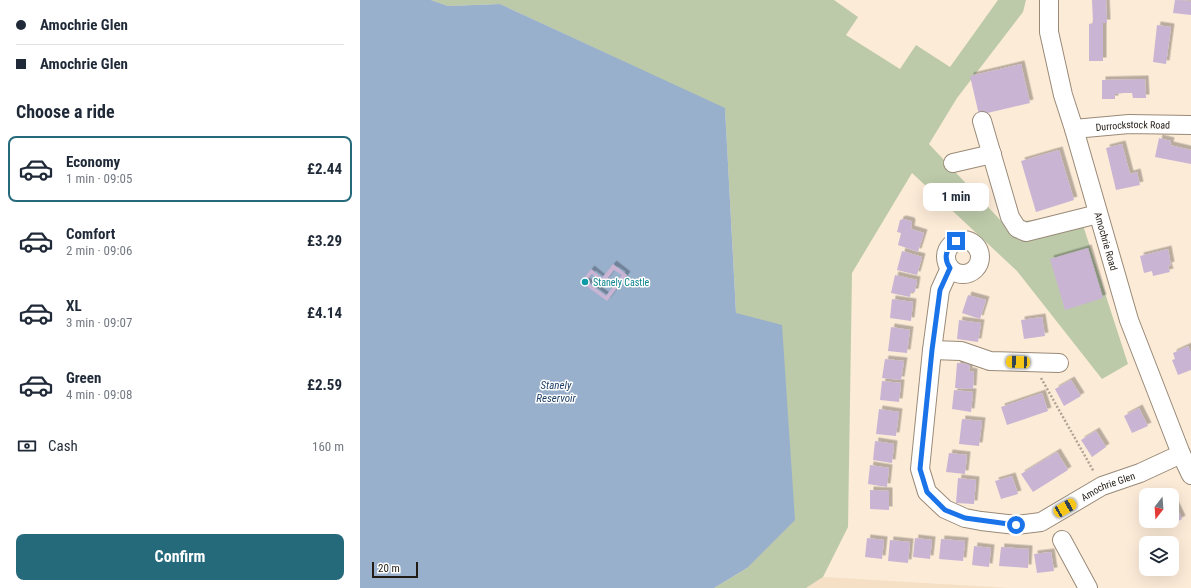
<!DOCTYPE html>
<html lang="en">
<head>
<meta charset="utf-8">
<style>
	:root { --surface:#fff; --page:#f6f6f7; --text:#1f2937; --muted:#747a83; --line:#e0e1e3; --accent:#256a7b }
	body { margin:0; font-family:"Roboto Condensed",sans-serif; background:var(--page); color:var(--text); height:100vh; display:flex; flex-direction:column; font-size:15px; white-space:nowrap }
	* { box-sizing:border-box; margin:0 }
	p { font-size:13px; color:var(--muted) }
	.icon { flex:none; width:22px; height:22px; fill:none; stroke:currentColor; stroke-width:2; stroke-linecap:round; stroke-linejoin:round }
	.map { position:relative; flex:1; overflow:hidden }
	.details { display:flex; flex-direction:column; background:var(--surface); width:360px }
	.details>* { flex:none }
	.top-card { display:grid; align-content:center; height:88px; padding:0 16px; background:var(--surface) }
	.needle { width:26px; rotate:197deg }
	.fabs { position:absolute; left:779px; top:488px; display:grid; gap:8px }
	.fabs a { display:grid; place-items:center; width:40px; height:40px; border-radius:8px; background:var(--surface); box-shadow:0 4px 16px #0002; font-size:20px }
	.scale { position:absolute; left:12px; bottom:10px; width:46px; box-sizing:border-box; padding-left:4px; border:2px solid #221c15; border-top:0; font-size:11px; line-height:14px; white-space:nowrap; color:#221c15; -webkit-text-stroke:3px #fff; paint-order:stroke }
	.end { position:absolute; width:18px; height:18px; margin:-9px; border:5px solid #1a73e8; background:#fff; box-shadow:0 0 0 2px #fff }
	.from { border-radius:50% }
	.bubble { position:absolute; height:28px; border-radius:8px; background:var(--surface); box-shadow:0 4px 16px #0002; font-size:13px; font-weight:700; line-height:28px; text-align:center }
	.car { position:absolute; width:12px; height:24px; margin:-12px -6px; border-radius:5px; box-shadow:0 0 3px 1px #0007; background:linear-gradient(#f5c518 24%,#345 0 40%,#f5c518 0 76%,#345 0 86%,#f5c518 0) }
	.top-card b { display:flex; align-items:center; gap:14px; height:38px; font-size:15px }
	.top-card b+b { border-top:1px solid var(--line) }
	.top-card i { width:10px; height:10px; background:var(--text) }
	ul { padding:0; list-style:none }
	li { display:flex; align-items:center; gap:12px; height:66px; margin:0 8px 6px; padding:0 8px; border:2px solid transparent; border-radius:8px }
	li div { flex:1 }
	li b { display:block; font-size:15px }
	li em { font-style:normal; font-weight:700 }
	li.selected { border-color:var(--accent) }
	li>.icon { width:36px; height:36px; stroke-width:1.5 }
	h2 { padding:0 16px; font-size:18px; line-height:48px }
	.pay { display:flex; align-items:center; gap:10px; height:44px; padding:0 16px; font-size:15px }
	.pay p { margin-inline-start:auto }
	.button { display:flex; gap:8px; margin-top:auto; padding:8px 16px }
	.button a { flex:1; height:46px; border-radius:8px; background:var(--accent); color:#fff; font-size:16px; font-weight:700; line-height:46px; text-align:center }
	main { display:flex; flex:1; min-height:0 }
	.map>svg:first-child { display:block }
</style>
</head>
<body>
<main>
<section class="details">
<div class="top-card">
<b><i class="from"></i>Amochrie Glen</b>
<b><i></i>Amochrie Glen</b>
</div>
<h2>Choose a ride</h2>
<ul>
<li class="selected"><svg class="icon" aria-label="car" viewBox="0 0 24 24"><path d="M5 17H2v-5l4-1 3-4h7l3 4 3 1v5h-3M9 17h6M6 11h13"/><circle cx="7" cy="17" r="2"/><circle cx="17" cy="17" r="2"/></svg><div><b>Economy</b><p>1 min · 09:05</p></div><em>£2.44</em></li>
<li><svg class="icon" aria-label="car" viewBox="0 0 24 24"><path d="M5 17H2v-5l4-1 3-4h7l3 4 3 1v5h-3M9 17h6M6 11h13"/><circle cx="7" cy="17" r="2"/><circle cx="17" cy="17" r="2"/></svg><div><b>Comfort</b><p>2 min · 09:06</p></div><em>£3.29</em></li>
<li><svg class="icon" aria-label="car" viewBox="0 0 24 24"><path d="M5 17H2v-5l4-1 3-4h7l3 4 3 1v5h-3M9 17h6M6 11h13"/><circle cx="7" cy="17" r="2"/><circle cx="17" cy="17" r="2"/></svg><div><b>XL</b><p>3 min · 09:07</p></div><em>£4.14</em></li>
<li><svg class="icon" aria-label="car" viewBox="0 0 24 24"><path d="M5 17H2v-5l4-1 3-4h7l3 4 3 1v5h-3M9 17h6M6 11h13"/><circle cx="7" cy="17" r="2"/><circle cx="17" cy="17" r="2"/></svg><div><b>Green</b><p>4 min · 09:08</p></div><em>£2.59</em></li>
</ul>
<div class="pay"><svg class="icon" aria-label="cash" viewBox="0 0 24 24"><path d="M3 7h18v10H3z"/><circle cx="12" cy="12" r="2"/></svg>Cash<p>160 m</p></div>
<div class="button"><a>Confirm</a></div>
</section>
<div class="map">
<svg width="831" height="588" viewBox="0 0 831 588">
	<defs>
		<filter id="shadow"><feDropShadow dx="3.5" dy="-3.5" stdDeviation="0" flood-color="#0004"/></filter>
	</defs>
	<rect width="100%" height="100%" fill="#fcebd7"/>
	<polygon fill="#f5dfc5" points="463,577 649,588 446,588"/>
	<polygon fill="#bccaa9" points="71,0 474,0 498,17 486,35 540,69 556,45 590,67 638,0 666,0 663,12 597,98 569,144 644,224 719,213 768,364 742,379 657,271 552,173 492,273 488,527 463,577 446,588 354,588 387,568 376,313 365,109 140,4 88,6"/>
	<polygon fill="#98b0cc" points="0,0 71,0 88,6 140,4 365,108 376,313 422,325 435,520 387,568 354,588 0,588"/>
	<g fill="#c9b4d4" fill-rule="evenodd" filter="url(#shadow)">
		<polygon points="732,0 746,0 747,23 743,23 743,61 729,61 729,24 733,23"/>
		<polygon points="815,0 831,1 831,15 813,13"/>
		<polygon points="797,25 811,27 806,64 793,62"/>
		<polygon points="661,64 670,103 619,115 610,76"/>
		<polygon points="785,79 786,98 773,98 772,93 764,93 755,94 755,99 742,99 742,80"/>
		<polygon points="799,138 811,141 810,145 831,150 831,164 795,157"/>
		<polygon points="762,144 770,174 777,172 780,185 756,190 746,148"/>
		<polygon points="699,150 714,200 676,212 661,161"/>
		<polygon points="543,219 551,221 552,223 551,229 564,233 558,252 538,245 541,233 537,232 540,220"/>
		<polygon points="728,248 743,298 705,310 690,259"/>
		<polygon points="808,249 811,265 808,266 810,272 793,276 792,271 784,273 780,256"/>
		<polygon points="542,251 562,257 557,275 537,270"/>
		<path d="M253,264l14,11 -20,26 -26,-19 10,-13 11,9zM254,270l8,5 -16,21 -20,-15 6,-7 12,9z"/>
		<polygon points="535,275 557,280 555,292 551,292 550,297 531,293"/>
		<polygon points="608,295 626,300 620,319 602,313"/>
		<polygon points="532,299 553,302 551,321 530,318"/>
		<polygon points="682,317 685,336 664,339 661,320"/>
		<polygon points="599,320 621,323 618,342 597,339"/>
		<polygon points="531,327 550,330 547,353 528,351"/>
		<polygon points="828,346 830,351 831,351 831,370 818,375 812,360 815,359 813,353"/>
		<polygon points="525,359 544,361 541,380 522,378"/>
		<polygon points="597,363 610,364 609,371 614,372 613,389 595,388"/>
		<polygon points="711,380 721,396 704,406 695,389"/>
		<polygon points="522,381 541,383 539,402 520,400"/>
		<polygon points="594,390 613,392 611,412 592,409"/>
		<polygon points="682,393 688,411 647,425 641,407"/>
		<polygon points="779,408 788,426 772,433 764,416"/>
		<polygon points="519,409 539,412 536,436 516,434"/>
		<polygon points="602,419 622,421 619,446 599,444"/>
		<polygon points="736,431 746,447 732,457 721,440"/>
		<polygon points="515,441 534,444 532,463 513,460"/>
		<polygon points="697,452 708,470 673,492 661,474"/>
		<polygon points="589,453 607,455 605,474 586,472"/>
		<polygon points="510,465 529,468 527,487 508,484"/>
		<polygon points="652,476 658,494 641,499 635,481"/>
		<polygon points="598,478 616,480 614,504 596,503"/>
		<polygon points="510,490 529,491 529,510 510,509"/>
		<polygon points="814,502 822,519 807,527 804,521 812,521 812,503"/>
		<polygon points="507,538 524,540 522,559 505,557"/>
		<polygon points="555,538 572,540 570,559 553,557"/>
		<polygon points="581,539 605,541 603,561 579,559"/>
		<polygon points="530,540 550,542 548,563 528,561"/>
		<polygon points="614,546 631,548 629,567 612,565"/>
		<polygon points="641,547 669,549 668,568 639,566"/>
		<polygon points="691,552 694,571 677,573 674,554"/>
	</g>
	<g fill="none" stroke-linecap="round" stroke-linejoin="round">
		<g stroke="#998a78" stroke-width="20">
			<g id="minor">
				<path id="s1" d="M689,0v32l14,63 11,34 55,191 52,134 10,21"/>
				<polyline points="622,121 650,217 657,228 666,232 738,214"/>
				<path id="s2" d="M714,129l55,-5 62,1"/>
				<polyline points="593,163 632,154"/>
				<circle cx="603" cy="257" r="17"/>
				<path id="s3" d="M590,268l-10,22 -8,60 -12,119 7,23 18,17 20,9 16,3 35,4 25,-3 61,-36 38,-13 41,-19"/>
				<polyline points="572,350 601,351 630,361 699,363"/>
				<polyline points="702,540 728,588"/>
			</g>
		</g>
		<polyline stroke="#b0a394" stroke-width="2.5" stroke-dasharray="2 2" stroke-linecap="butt" points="681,378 734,472"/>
		<use href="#minor" stroke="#fff" stroke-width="18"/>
	</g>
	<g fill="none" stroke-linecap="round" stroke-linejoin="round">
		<path stroke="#1a73e8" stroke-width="5" d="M596,241c-10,7 -13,17 -6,27l-10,22 -8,60 -12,119 7,23 18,18 20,8 51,7"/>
	</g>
	<circle fill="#0f9aa8" stroke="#fff" stroke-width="1.5" cx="225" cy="282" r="4"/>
	<g text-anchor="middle" stroke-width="3" stroke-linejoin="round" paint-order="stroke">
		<g font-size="10" fill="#221c15" stroke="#fff">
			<text dy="4" stroke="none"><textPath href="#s2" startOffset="59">Durrockstock Road</textPath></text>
			<text dy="4" stroke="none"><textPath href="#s1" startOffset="249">Amochrie Road</textPath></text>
			<text dy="4" stroke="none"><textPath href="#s3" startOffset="428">Amochrie Glen</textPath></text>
		</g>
		<g font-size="10" fill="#0d838f" stroke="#fff" text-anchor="start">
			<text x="233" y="286">Stanely Castle</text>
		</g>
		<g font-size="11" font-style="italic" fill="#1f4169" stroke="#fff">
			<text x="196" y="389">Stanely<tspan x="196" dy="13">Reservoir</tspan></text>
		</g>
	</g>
</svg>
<div class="fabs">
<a><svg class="needle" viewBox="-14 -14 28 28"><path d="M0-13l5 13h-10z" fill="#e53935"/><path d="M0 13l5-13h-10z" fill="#747a83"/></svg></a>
<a><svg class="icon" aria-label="layers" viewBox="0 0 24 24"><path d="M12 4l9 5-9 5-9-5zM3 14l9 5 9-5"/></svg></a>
</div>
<div class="scale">20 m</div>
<i class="end from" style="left:656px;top:525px"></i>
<i class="end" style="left:596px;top:241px"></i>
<div class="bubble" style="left:563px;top:183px;width:66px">1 min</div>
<i class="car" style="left:658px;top:362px;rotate:272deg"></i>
<i class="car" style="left:705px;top:508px;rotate:60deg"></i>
</div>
</main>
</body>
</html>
